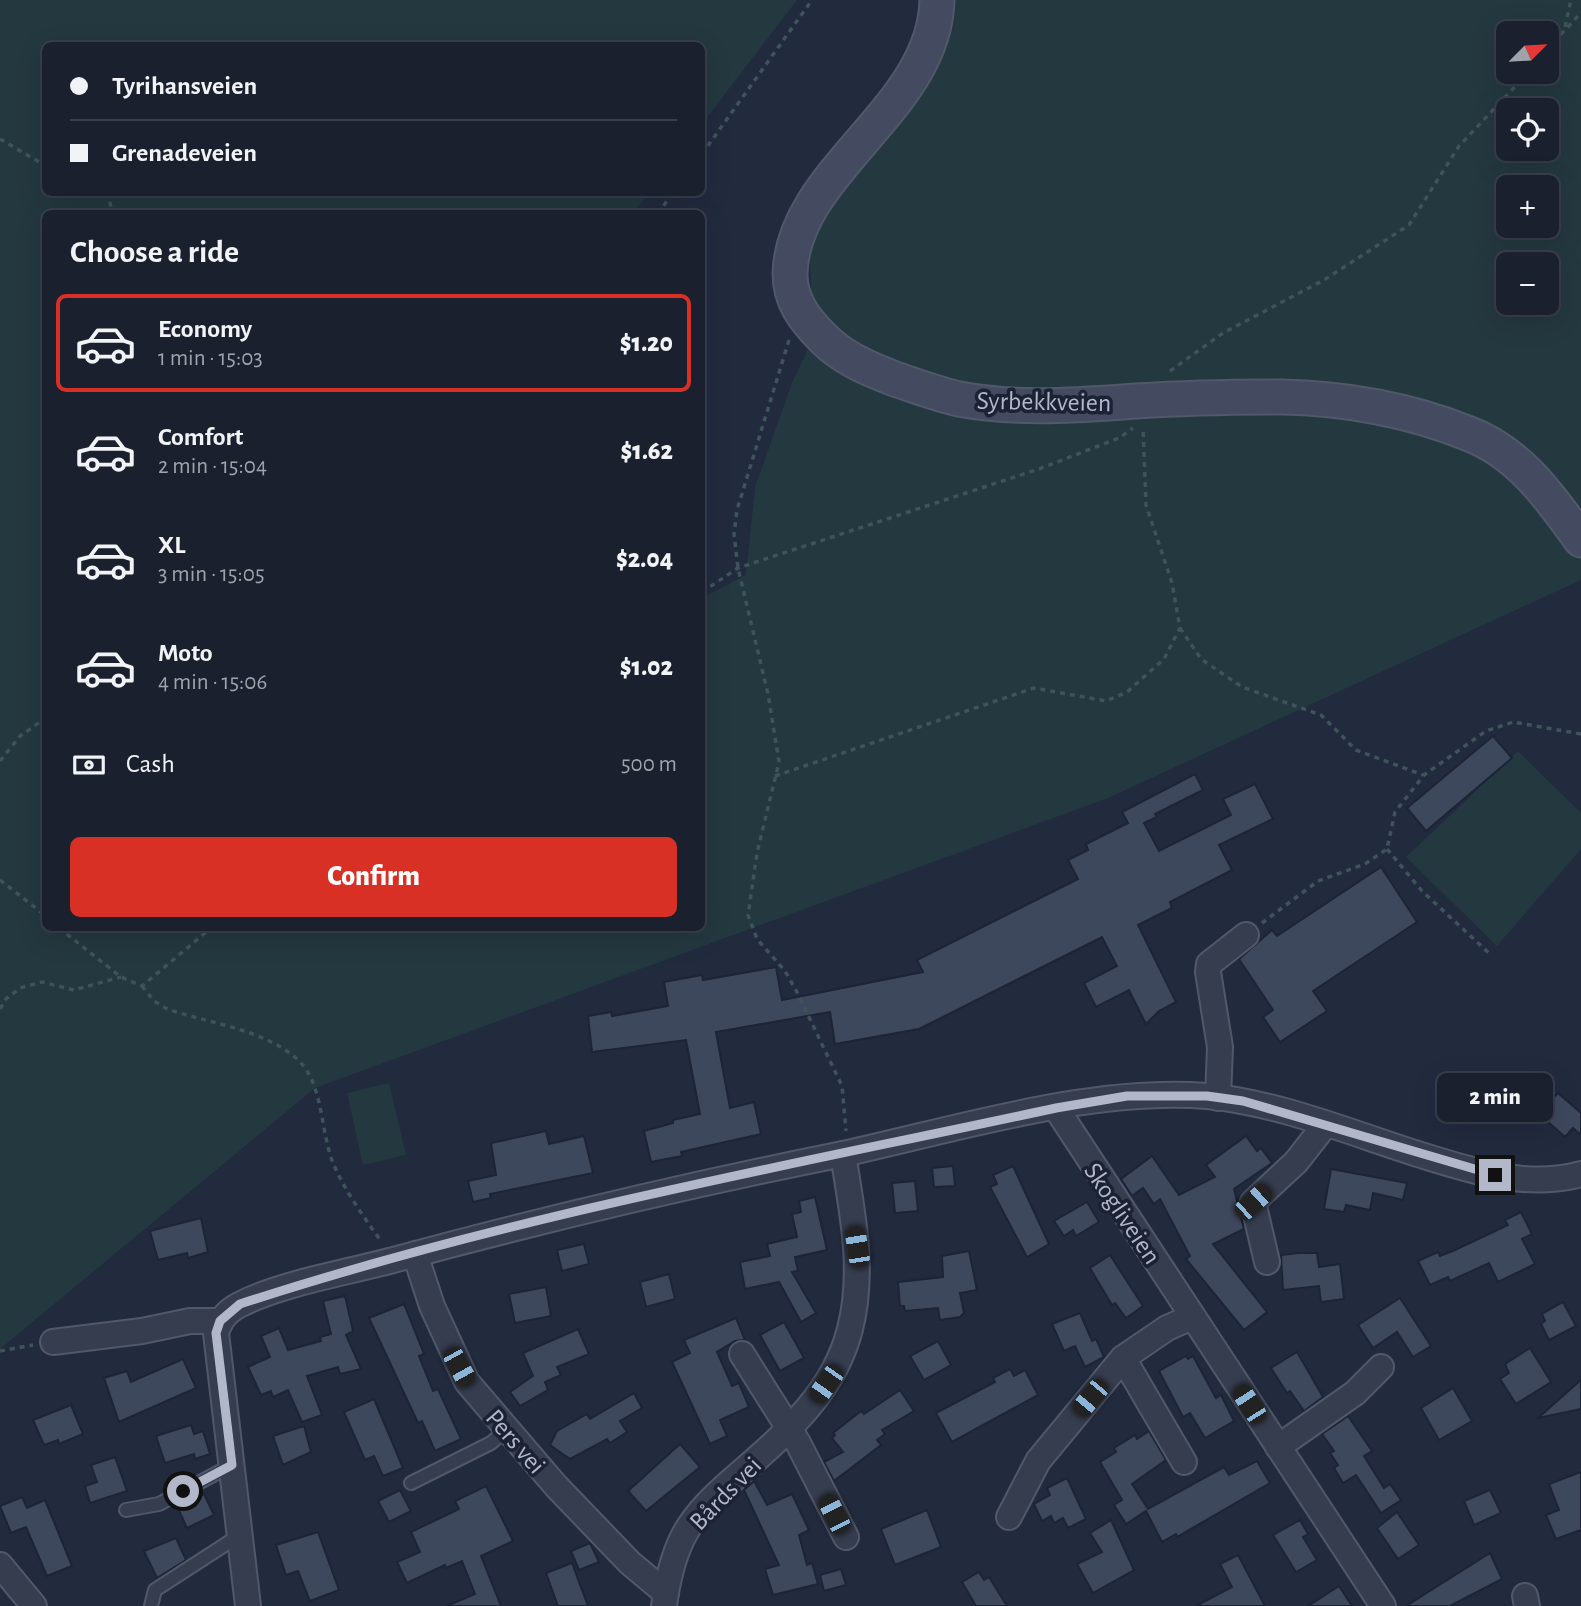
<!DOCTYPE html>
<html lang="en">
<head>
<meta charset="utf-8">
<style>
	:root { --surface:#1a202e; --page:#272d3a; --text:#f1f3f6; --muted:#9fa3aa; --line:#383e4a; --accent:#d93025 }
	body { margin:0; font-family:"Alegreya Sans",sans-serif; background:var(--page); color:var(--text); height:100vh; display:flex; flex-direction:column; font-size:26px; white-space:nowrap }
	* { box-sizing:border-box; margin:0 }
	p { font-size:23px; color:var(--muted) }
	.icon { flex:none; width:38px; height:38px; fill:none; stroke:currentColor; stroke-width:2; stroke-linecap:round; stroke-linejoin:round }
	.map { position:relative; flex:1; overflow:hidden }
	.side { position:absolute; left:42px; top:210px; width:663px; height:721px; display:flex; flex-direction:column; background:var(--surface); border-radius:10px; box-shadow:0 7px 28px #0002,0 0 0 2px var(--line) }
	.side>* { flex:none }
	.banner { position:absolute; left:42px; top:42px; width:663px; height:154px; border-radius:10px; box-shadow:0 7px 28px #0002,0 0 0 2px var(--line); display:grid; align-content:center; height:154px; padding:0 28px; background:var(--surface) }
	.needle { width:46px; rotate:66deg }
	.tools { position:absolute; left:1496px; top:21px; display:grid; gap:14px }
	.tools a { display:grid; place-items:center; width:63px; height:63px; border-radius:10px; background:var(--surface); box-shadow:0 7px 28px #0002,0 0 0 2px var(--line); font-size:35px }
	.end { position:absolute; width:32px; height:32px; margin:-16px; border:9px solid #b2b8c9; background:#111; box-shadow:0 0 0 4px #111 }
	.from { border-radius:50% }
	.bubble { position:absolute; height:49px; border-radius:10px; background:var(--surface); box-shadow:0 7px 28px #0002,0 0 0 2px var(--line); font-size:23px; font-weight:800; line-height:49px; text-align:center }
	.car { position:absolute; width:21px; height:42px; margin:-21px -10px; border-radius:9px; box-shadow:0 0 5px 2px #0007; background:linear-gradient(#222 24%,#8ab4d8 0 40%,#222 0 76%,#8ab4d8 0 86%,#222 0) }
	.banner b { display:flex; align-items:center; gap:24px; height:66px; font-size:26px }
	.banner b+b { border-top:2px solid var(--line) }
	.banner i { width:18px; height:18px; background:var(--text) }
	ul { padding:0; list-style:none }
	li { display:flex; align-items:center; gap:21px; height:98px; margin:0 14px 10px; padding:0 14px; border:4px solid transparent; border-radius:10px }
	li div { flex:1 }
	li b { display:block; font-size:26px }
	li em { font-style:normal; font-weight:800 }
	li.on { border-color:var(--accent) }
	li>.icon { width:63px; height:63px; stroke-width:1.5 }
	h2 { padding:0 28px; font-size:32px; line-height:84px }
	.pay { display:flex; align-items:center; gap:18px; height:77px; padding:0 28px; font-size:26px }
	.pay p { margin-inline-start:auto }
	.action { display:flex; gap:14px; margin-top:auto; padding:14px 28px }
	.action a { flex:1; height:80px; border-radius:10px; background:var(--accent); color:#fff; font-size:28px; font-weight:800; line-height:80px; text-align:center }
	.map>svg:first-child { display:block }
</style>
</head>
<body>
<div class="map">
<svg width="1581" height="1606" viewBox="0 0 1581 1606">
	<rect width="100%" height="100%" fill="#222a3e"/>
	<g fill="#24383f" fill-rule="evenodd">
		<path d="M0,0h797l-95,124v-78h-656v146l603,1 -17,21h-586v714h656v-330l44,-23 9,-88 37,-104 30,-64 -9,-13 -2,-18 -1,-25 6,-37 97,-126 22,-44 19,-56h627v580l-473,218 -793,290 -315,261zM1508,33h39v39h-39zM1508,110h39v39h-39zM1508,187h39v39h-39zM1508,264h39v39h-39z"/>
		<polygon points="1518,751 1581,813 1581,849 1497,946 1406,857"/>
		<polygon points="389,1083 406,1155 363,1165 347,1093"/>
	</g>
	<g fill="#3e485d" stroke="#1d2435" stroke-width="2">
		<polygon points="1493,736 1512,758 1426,831 1407,808"/>
		<polygon points="1195,774 1203,790 1155,814 1157,817 1144,823 1159,851 1231,815 1223,799 1255,784 1273,819 1219,845 1232,870 1170,902 1172,908 1138,925 1176,1002 1159,1011 1146,1024 1129,990 1096,1007 1084,983 1117,966 1102,937 919,1029 835,1044 830,1012 716,1032 730,1108 754,1102 761,1134 681,1152 682,1156 651,1162 644,1131 673,1123 673,1120 700,1114 686,1040 592,1052 588,1016 611,1012 612,1016 668,1006 664,982 702,975 703,980 776,967 782,1000 923,972 917,960 1078,879 1068,860 1088,850 1086,844 1128,823 1122,812"/>
		<polygon points="1381,867 1417,922 1313,991 1327,1011 1280,1042 1263,1017 1273,1010 1239,959 1272,930 1277,936"/>
		<polygon points="1558,1093 1581,1113 1581,1135 1573,1128 1565,1137 1539,1114"/>
		<polygon points="546,1131 549,1144 584,1136 593,1173 490,1194 491,1198 473,1202 468,1181 496,1175 491,1143"/>
		<polygon points="1246,1136 1257,1151 1261,1148 1272,1163 1234,1189 1244,1229 1213,1244 1267,1312 1244,1330 1186,1259 1190,1256 1160,1199 1154,1204 1143,1188 1132,1196 1121,1179 1152,1156 1179,1195 1215,1177 1206,1165"/>
		<polygon points="953,1166 955,1186 934,1187 932,1168"/>
		<polygon points="1013,1166 1049,1244 1027,1257 990,1187 997,1184 993,1175"/>
		<polygon points="1331,1169 1407,1183 1403,1200 1373,1193 1370,1210 1346,1205 1344,1212 1324,1209"/>
		<polygon points="915,1181 918,1211 895,1213 892,1183"/>
		<polygon points="815,1197 827,1250 795,1257 798,1271 792,1272 816,1313 801,1322 779,1282 745,1289 740,1262 770,1256 767,1244 797,1237 792,1214 801,1212 799,1201"/>
		<polygon points="1087,1202 1099,1222 1076,1236 1073,1230 1064,1236 1054,1221"/>
		<polygon points="1521,1212 1532,1234 1522,1239 1535,1264 1498,1282 1489,1263 1450,1281 1448,1277 1430,1285 1418,1261 1438,1252 1440,1256 1455,1250 1508,1225 1505,1220"/>
		<polygon points="201,1218 208,1252 188,1258 187,1253 158,1260 150,1231"/>
		<polygon points="584,1244 589,1264 562,1271 557,1250"/>
		<polygon points="969,1251 977,1290 960,1293 964,1313 960,1317 940,1320 938,1308 905,1311 904,1306 900,1306 898,1282 943,1277 942,1256"/>
		<polygon points="1299,1253 1317,1253 1319,1267 1340,1264 1344,1299 1321,1302 1319,1286 1283,1290 1281,1255"/>
		<polygon points="1110,1255 1143,1306 1126,1318 1115,1303 1112,1305 1090,1268"/>
		<polygon points="669,1274 675,1299 646,1307 640,1282"/>
		<polygon points="546,1287 551,1316 515,1323 509,1294"/>
		<polygon points="345,1296 353,1331 346,1335 361,1369 340,1374 338,1367 307,1376 322,1415 302,1422 288,1390 273,1397 271,1391 261,1395 248,1367 270,1357 261,1336 279,1328 288,1350 321,1341 320,1337 331,1334 323,1301"/>
		<polygon points="1400,1298 1431,1346 1413,1357 1397,1332 1373,1348 1358,1325"/>
		<polygon points="1563,1302 1576,1326 1549,1340 1541,1324 1545,1321 1542,1314"/>
		<polygon points="404,1304 424,1354 419,1356 433,1391 438,1389 461,1439 435,1451 422,1421 418,1423 369,1318"/>
		<polygon points="1080,1313 1092,1341 1096,1339 1104,1357 1085,1367 1075,1346 1064,1351 1052,1324"/>
		<polygon points="736,1318 745,1340 735,1341 717,1352 732,1386 739,1383 749,1407 720,1420 727,1436 710,1444 672,1362 690,1353 684,1340"/>
		<polygon points="784,1322 804,1358 780,1371 760,1335"/>
		<polygon points="578,1329 589,1354 557,1367 561,1375 545,1382 548,1390 520,1406 510,1392 533,1376 523,1353"/>
		<polygon points="938,1341 951,1365 924,1380 910,1356"/>
		<polygon points="1530,1348 1551,1382 1516,1404 1500,1379 1509,1373 1505,1364"/>
		<polygon points="1297,1352 1323,1397 1304,1411 1290,1391 1287,1393 1271,1368"/>
		<polygon points="1186,1356 1188,1359 1193,1356 1216,1398 1221,1395 1234,1421 1205,1438 1190,1413 1183,1417 1159,1371"/>
		<polygon points="183,1359 196,1388 119,1422 104,1378 127,1371 131,1382"/>
		<polygon points="1010,1369 1014,1376 1025,1370 1038,1395 952,1442 936,1413 995,1382 993,1378"/>
		<polygon points="1581,1380 1581,1409 1538,1418"/>
		<polygon points="1453,1388 1472,1421 1439,1440 1421,1408"/>
		<polygon points="900,1390 914,1411 882,1430 885,1434 877,1440 881,1445 834,1481 824,1462 843,1452 832,1438 835,1435 833,1433 861,1411 864,1414"/>
		<polygon points="634,1393 642,1408 620,1421 627,1432 610,1443 607,1439 570,1459 550,1445 557,1431 587,1414 590,1419"/>
		<polygon points="374,1399 403,1468 383,1476 374,1456 365,1460 344,1412"/>
		<polygon points="71,1405 83,1434 59,1444 58,1440 44,1445 33,1420"/>
		<polygon points="1348,1416 1372,1451 1364,1456 1384,1488 1390,1484 1401,1500 1381,1513 1356,1475 1343,1483 1334,1468 1338,1465 1330,1453 1334,1451 1322,1434"/>
		<polygon points="191,1425 194,1434 203,1431 210,1454 195,1459 194,1454 165,1463 156,1436"/>
		<polygon points="304,1426 311,1452 283,1465 273,1436"/>
		<polygon points="1149,1431 1166,1460 1132,1484 1148,1509 1224,1467 1229,1475 1257,1461 1270,1483 1177,1537 1176,1534 1162,1542 1146,1511 1126,1524 1114,1505 1122,1500 1100,1462 1116,1452 1114,1448 1135,1435 1137,1439"/>
		<polygon points="680,1444 700,1467 646,1511 628,1491"/>
		<polygon points="115,1457 127,1491 90,1503 85,1486 97,1482 91,1465"/>
		<polygon points="1581,1472 1581,1530 1556,1539 1546,1515 1559,1510 1549,1484"/>
		<polygon points="1067,1478 1086,1519 1068,1528 1063,1518 1054,1523 1051,1516 1042,1521 1034,1504 1050,1495 1047,1488"/>
		<polygon points="754,1481 767,1505 792,1494 809,1530 799,1535 807,1565 812,1563 818,1584 773,1595 765,1569 779,1565 744,1490"/>
		<polygon points="486,1486 513,1541 481,1556 501,1606 447,1606 475,1594 462,1561 446,1568 445,1565 407,1583 397,1562 420,1552 411,1532 459,1509 455,1501"/>
		<polygon points="400,1490 411,1511 389,1522 378,1501"/>
		<polygon points="1490,1490 1501,1513 1474,1525 1464,1501"/>
		<polygon points="204,1494 214,1515 187,1528 177,1506"/>
		<polygon points="22,1497 27,1508 45,1500 72,1566 47,1576 26,1527 11,1533 0,1506"/>
		<polygon points="927,1510 941,1547 895,1565 881,1529"/>
		<polygon points="1397,1512 1419,1545 1398,1559 1377,1528"/>
		<polygon points="1111,1520 1134,1570 1093,1593 1077,1564 1102,1552 1090,1533"/>
		<polygon points="1300,1520 1308,1534 1303,1537 1317,1560 1296,1572 1273,1535"/>
		<polygon points="318,1532 339,1590 310,1601 298,1571 286,1575 276,1545"/>
		<polygon points="176,1538 186,1560 157,1578 144,1551"/>
		<polygon points="590,1543 599,1562 579,1570 571,1551"/>
		<polygon points="1490,1553 1502,1579 1450,1606 1406,1606"/>
		<polygon points="1238,1555 1265,1606 1196,1606 1232,1587 1220,1564"/>
		<polygon points="572,1563 588,1606 558,1606 546,1573"/>
		<polygon points="841,1569 846,1585 824,1591 820,1575"/>
		<polygon points="979,1572 984,1580 989,1577 1007,1606 976,1606 962,1582"/>
		<polygon points="1339,1586 1352,1606 1308,1606"/>
	</g>
	<g fill="none" stroke-linecap="round" stroke-linejoin="round">
		<g stroke="#515869" stroke-width="16">
			<g id="lane">
				<polyline points="411,1483 491,1443 506,1430"/>
				<polyline points="126,1510 159,1504 232,1465"/>
				<polyline points="151,1606 155,1590 240,1535"/>
			</g>
		</g>
		<g stroke="#515869" stroke-width="28">
			<g id="street">
				<polyline points="1218,1098 1220,1047 1208,972 1209,964 1246,935"/>
				<polyline points="1056,1108 1383,1606"/>
				<path d="M843,1154c114,-25 248,-67 364,-58 73,7 144,37 214,59 51,16 106,34 160,19"/>
				<polyline points="415,1254 432,1306 467,1382 556,1486 630,1563 666,1593"/>
				<polyline points="1267,1262 1253,1202 1296,1162 1325,1125"/>
				<polyline points="53,1342 142,1331 190,1321 220,1321"/>
				<polyline points="742,1354 798,1443 846,1537"/>
				<polyline points="1123,1358 1184,1462"/>
				<polyline points="1278,1447 1355,1393 1381,1367"/>
				<polyline points="1009,1517 1038,1461 1123,1358 1167,1328 1192,1317"/>
				<polyline points="0,1565 34,1606"/>
				<polyline points="1525,1596 1527,1606"/>
				<path d="M248,1606l-32,-273c4,-13 10,-21 23,-28 42,-22 111,-33 158,-46 148,-40 296,-75 446,-105 9,58 22,116 7,175 -16,64 -65,105 -112,146 -21,18 -44,39 -56,64 -10,21 -15,44 -18,67"/>
			</g>
		</g>
		<g stroke="#515869" stroke-width="37">
			<path id="secondary" d="M937,0c-2,109 -145,171 -147,274 0,26 14,45 32,63 20,21 47,32 73,42 21,7 42,15 64,20 58,11 118,6 177,2 48,-3 98,-4 146,-4 62,1 128,13 185,36 52,19 83,64 114,107"/>
		</g>
		<g stroke="#3f5459" stroke-width="3.5" stroke-dasharray="5 5" stroke-linecap="butt">
			<polyline points="1565,27 1571,0"/>
			<polyline points="1547,49 1581,13"/>
			<polyline points="0,139 46,166"/>
			<polyline points="702,154 812,0"/>
			<polyline points="107,192 113,214"/>
			<polyline points="658,214 673,192"/>
			<polyline points="789,340 737,510 734,534 738,568 768,694 779,762 757,853 748,915 757,939 785,971 797,992 842,1086 846,1131"/>
			<polyline points="1170,371 1223,333 1324,280 1409,225 1459,146 1529,72"/>
			<polyline points="702,592 738,568 1039,469 1119,438 1133,428"/>
			<polyline points="1180,628 1201,659 1242,687 1321,715 1356,750 1423,775"/>
			<polyline points="0,761 20,736 46,718"/>
			<polyline points="775,776 1034,688 1106,701 1127,692 1164,659 1180,628 1172,583 1146,505 1143,427"/>
			<polyline points="1387,849 1422,891 1491,955"/>
			<polyline points="0,880 46,916"/>
			<polyline points="1262,923 1318,881 1365,864 1387,849 1395,812 1424,775 1486,731 1513,722 1581,734"/>
			<polyline points="59,928 121,977 142,986 211,928"/>
			<path d="M142,986l12,15 13,8c41,14 95,20 129,49 28,24 24,73 37,105 12,28 30,53 48,78"/>
			<polyline points="0,1009 6,999 20,988 42,982 74,990 121,977"/>
			<polyline points="0,1351 33,1345"/>
		</g>
		<use href="#lane" stroke="#363d4e" stroke-width="12"/>
		<use href="#street" stroke="#363d4e" stroke-width="24"/>
		<use href="#secondary" stroke="#444b61" stroke-width="33"/>
	</g>
	<g fill="none" stroke-linecap="round" stroke-linejoin="round">
		<path stroke="#b2b8c9" stroke-width="9" d="M183,1491l49,-26 -16,-132 4,-12 20,-17c266,-87 543,-137 816,-196l71,-12h80l36,5 252,74"/>
	</g>
	<g text-anchor="middle" stroke-width="7" stroke-linejoin="round" paint-order="stroke">
		<g font-size="26" fill="#b2b8c9" stroke="#1b2233">
			<text transform="translate(1044 401) rotate(1)" y="9">Syrbekkveien</text>
			<text transform="translate(1123 1213) rotate(56)" y="9">Skogliveien</text>
			<text transform="translate(516 1441) rotate(49)" y="9">Pers vei</text>
			<text transform="translate(725 1493) rotate(-46)" y="9">Bårds vei</text>
		</g>
	</g>
</svg>
<div class="tools">
<a><svg class="needle" viewBox="-14 -14 28 28"><path d="M0-13l5 13h-10z" fill="#e53935"/><path d="M0 13l5-13h-10z" fill="#9fa3aa"/></svg></a>
<a><svg class="icon" aria-label="locate" viewBox="0 0 24 24"><circle cx="12" cy="12" r="6"/><path d="M12 2v4M12 18v4M2 12h4M18 12h4"/></svg></a>
<a>+</a>
<a>−</a>
</div>
<i class="end from" style="left:183px;top:1491px"></i>
<i class="end" style="left:1495px;top:1175px"></i>
<div class="bubble" style="left:1437px;top:1073px;width:116px">2 min</div>
<i class="car" style="left:1253px;top:1202px;rotate:48deg"></i>
<i class="car" style="left:857px;top:1247px;rotate:351deg"></i>
<i class="car" style="left:459px;top:1367px;rotate:151deg"></i>
<i class="car" style="left:826px;top:1384px;rotate:215deg"></i>
<i class="car" style="left:1090px;top:1398px;rotate:220deg"></i>
<i class="car" style="left:1249px;top:1404px;rotate:327deg"></i>
<i class="car" style="left:834px;top:1514px;rotate:333deg"></i>
<div class="banner">
<b><i class="from"></i>Tyrihansveien</b>
<b><i></i>Grenadeveien</b>
</div>
<section class="side">
<h2>Choose a ride</h2>
<ul>
<li class="on"><svg class="icon" aria-label="car" viewBox="0 0 24 24"><path d="M5 17H2v-5l4-1 3-4h7l3 4 3 1v5h-3M9 17h6M6 11h13"/><circle cx="7" cy="17" r="2"/><circle cx="17" cy="17" r="2"/></svg><div><b>Economy</b><p>1 min · 15:03</p></div><em>$1.20</em></li>
<li><svg class="icon" aria-label="car" viewBox="0 0 24 24"><path d="M5 17H2v-5l4-1 3-4h7l3 4 3 1v5h-3M9 17h6M6 11h13"/><circle cx="7" cy="17" r="2"/><circle cx="17" cy="17" r="2"/></svg><div><b>Comfort</b><p>2 min · 15:04</p></div><em>$1.62</em></li>
<li><svg class="icon" aria-label="car" viewBox="0 0 24 24"><path d="M5 17H2v-5l4-1 3-4h7l3 4 3 1v5h-3M9 17h6M6 11h13"/><circle cx="7" cy="17" r="2"/><circle cx="17" cy="17" r="2"/></svg><div><b>XL</b><p>3 min · 15:05</p></div><em>$2.04</em></li>
<li><svg class="icon" aria-label="car" viewBox="0 0 24 24"><path d="M5 17H2v-5l4-1 3-4h7l3 4 3 1v5h-3M9 17h6M6 11h13"/><circle cx="7" cy="17" r="2"/><circle cx="17" cy="17" r="2"/></svg><div><b>Moto</b><p>4 min · 15:06</p></div><em>$1.02</em></li>
</ul>
<div class="pay"><svg class="icon" aria-label="cash" viewBox="0 0 24 24"><path d="M3 7h18v10H3z"/><circle cx="12" cy="12" r="2"/></svg>Cash<p>500 m</p></div>
<div class="action"><a>Confirm</a></div>
</section>
</div>
</body>
</html>
